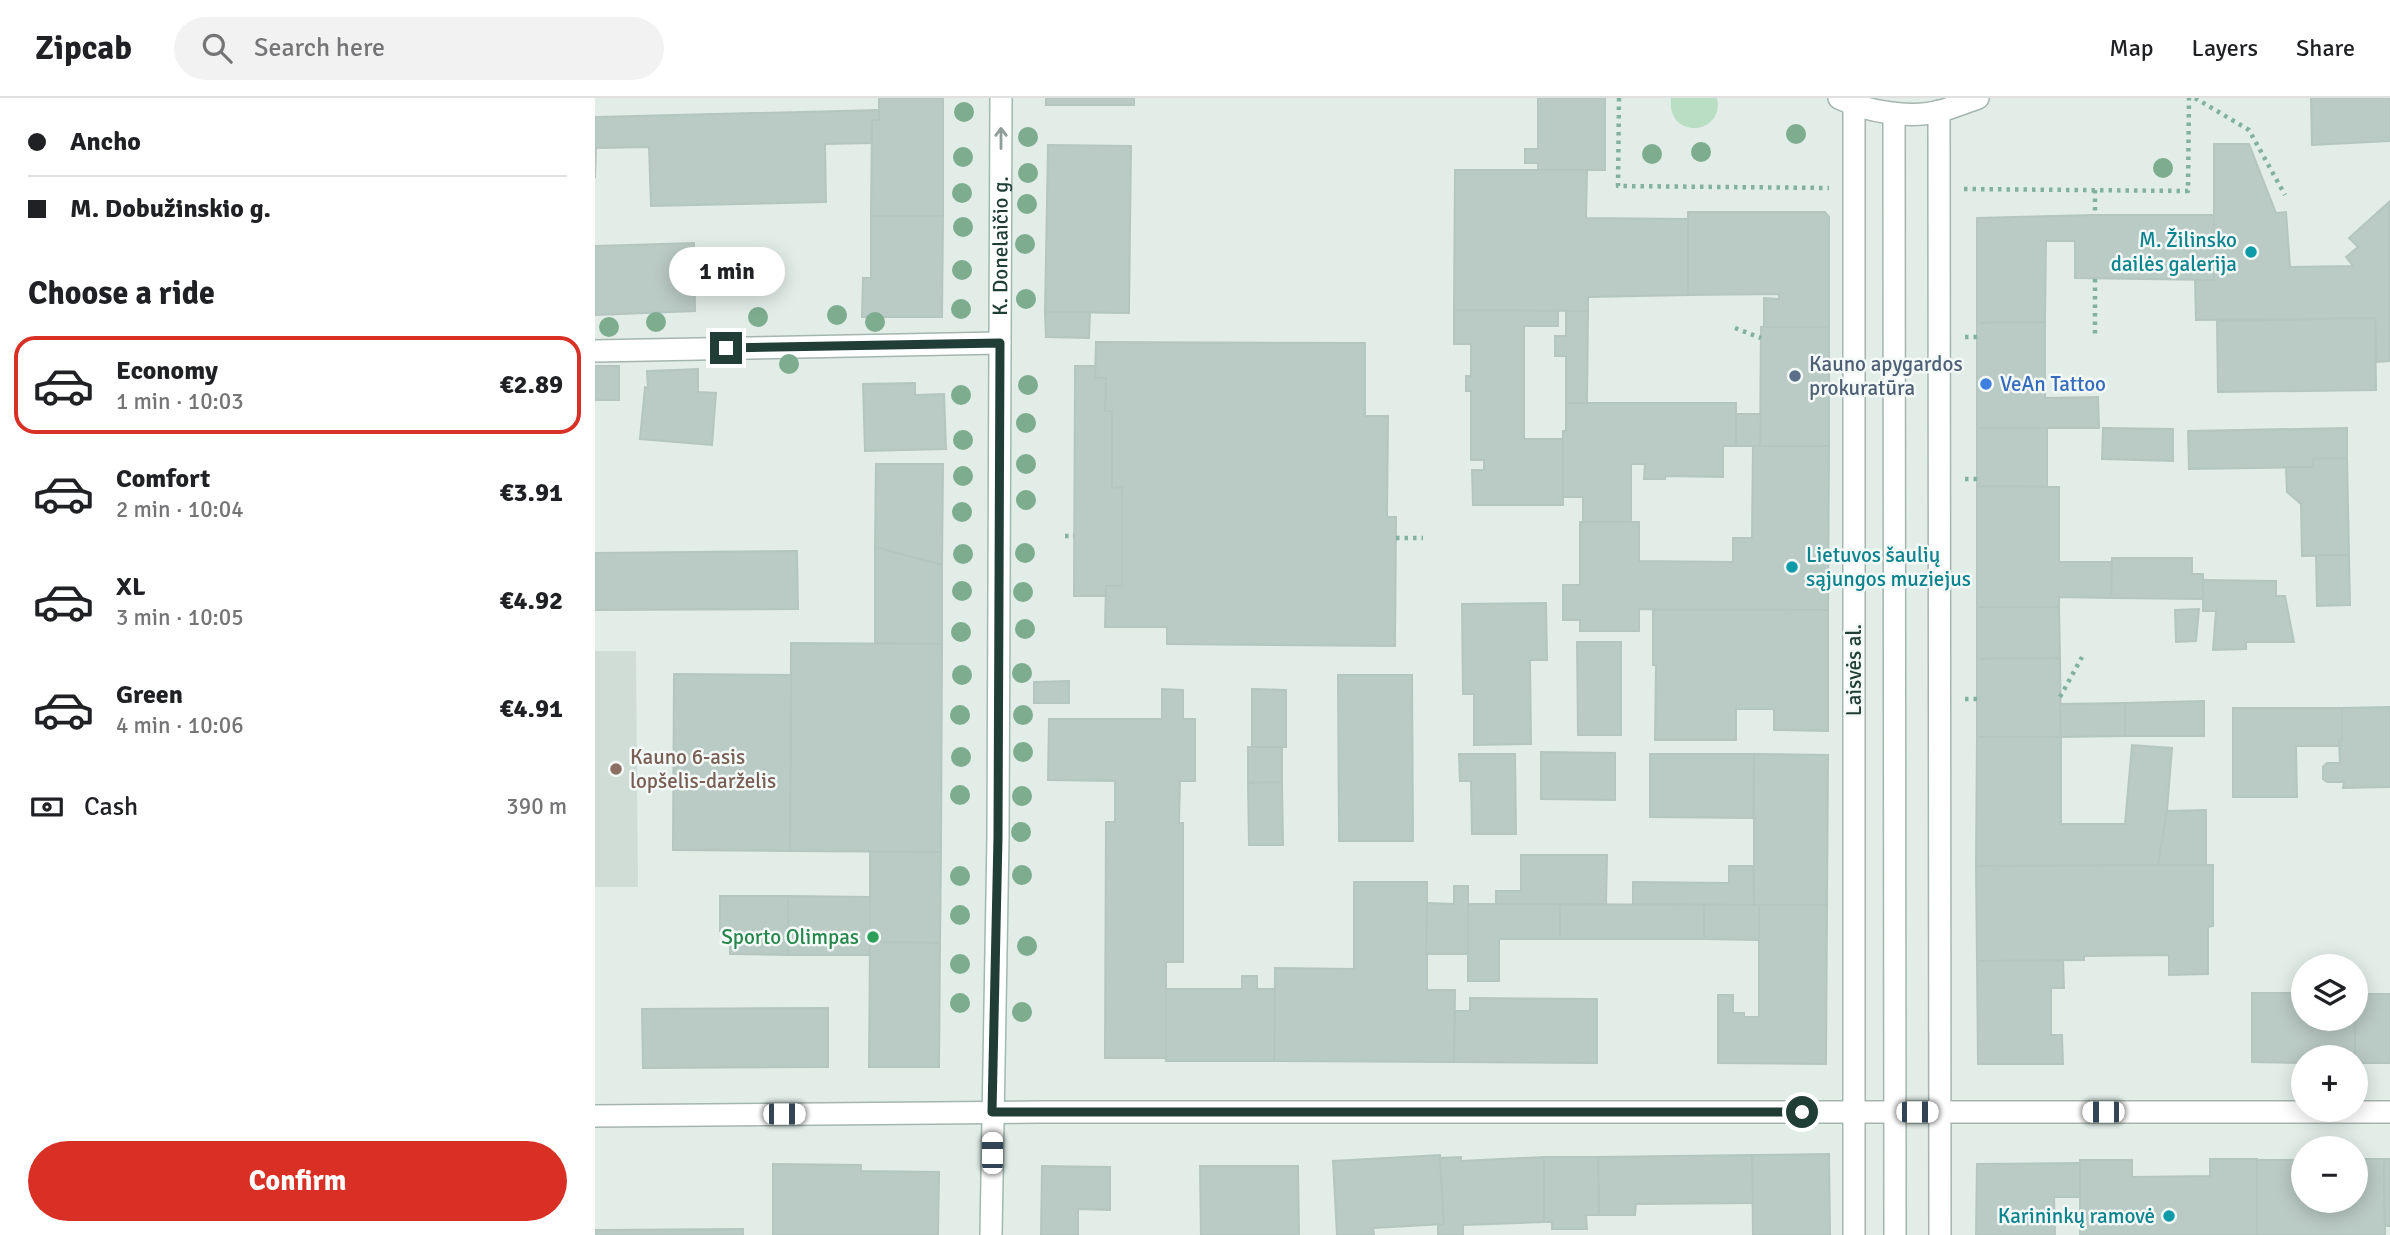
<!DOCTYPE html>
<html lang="en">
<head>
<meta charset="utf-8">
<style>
	:root { --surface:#fff; --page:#f2f2f2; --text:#202124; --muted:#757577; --line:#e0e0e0; --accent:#d93025 }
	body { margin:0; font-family:Signika,sans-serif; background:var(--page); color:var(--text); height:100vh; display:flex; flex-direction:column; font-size:26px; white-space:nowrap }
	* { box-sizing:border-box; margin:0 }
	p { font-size:23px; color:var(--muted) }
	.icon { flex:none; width:38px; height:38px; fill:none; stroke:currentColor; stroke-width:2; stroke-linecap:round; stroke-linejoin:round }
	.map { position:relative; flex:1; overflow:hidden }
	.details { display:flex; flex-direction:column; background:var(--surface); width:595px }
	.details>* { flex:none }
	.banner { display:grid; align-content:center; height:154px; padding:0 28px; background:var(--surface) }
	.buttons { position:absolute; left:1696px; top:856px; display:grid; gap:14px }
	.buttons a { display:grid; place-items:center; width:77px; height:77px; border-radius:50%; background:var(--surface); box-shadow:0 4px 18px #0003; font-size:35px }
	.end { position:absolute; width:32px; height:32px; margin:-16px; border:9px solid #213e36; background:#fff; box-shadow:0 0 0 4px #fff }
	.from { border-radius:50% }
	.bubble { position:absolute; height:49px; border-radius:24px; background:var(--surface); box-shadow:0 4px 18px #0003; font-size:23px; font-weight:700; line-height:49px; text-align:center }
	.car { position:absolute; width:21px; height:42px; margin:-21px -10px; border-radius:9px; box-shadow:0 0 5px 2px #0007; background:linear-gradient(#fff 24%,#345 0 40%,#fff 0 76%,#345 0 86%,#fff 0) }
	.banner b { display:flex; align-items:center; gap:24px; height:66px; font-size:26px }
	.banner b+b { border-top:2px solid var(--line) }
	.banner i { width:18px; height:18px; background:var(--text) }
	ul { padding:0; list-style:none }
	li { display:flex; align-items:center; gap:21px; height:98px; margin:0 14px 10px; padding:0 14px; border:4px solid transparent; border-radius:21px }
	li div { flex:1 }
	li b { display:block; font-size:26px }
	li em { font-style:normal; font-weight:700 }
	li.current { border-color:var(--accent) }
	li>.icon { width:63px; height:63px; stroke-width:1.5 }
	h2 { padding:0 28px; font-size:32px; line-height:84px }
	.pay { display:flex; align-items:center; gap:18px; height:77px; padding:0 28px; font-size:26px }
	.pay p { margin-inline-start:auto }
	.action { display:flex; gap:14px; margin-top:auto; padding:14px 28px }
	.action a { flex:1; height:80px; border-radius:42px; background:var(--accent); color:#fff; font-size:28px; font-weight:700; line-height:80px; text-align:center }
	header { display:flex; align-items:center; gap:42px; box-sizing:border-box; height:98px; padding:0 35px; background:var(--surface); border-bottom:2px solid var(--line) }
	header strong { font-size:33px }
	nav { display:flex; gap:38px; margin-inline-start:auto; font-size:24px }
	.search { width:490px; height:63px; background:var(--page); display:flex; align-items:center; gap:18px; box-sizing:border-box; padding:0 24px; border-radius:38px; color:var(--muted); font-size:26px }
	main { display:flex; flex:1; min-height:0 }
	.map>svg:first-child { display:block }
</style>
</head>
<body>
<header>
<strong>Zipcab</strong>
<div class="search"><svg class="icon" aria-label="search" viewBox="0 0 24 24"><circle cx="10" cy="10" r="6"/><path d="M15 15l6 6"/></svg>Search here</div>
<nav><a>Map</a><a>Layers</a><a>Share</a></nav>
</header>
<main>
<section class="details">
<div class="banner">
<b><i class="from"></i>Ancho</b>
<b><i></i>M. Dobužinskio g.</b>
</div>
<h2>Choose a ride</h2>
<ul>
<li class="current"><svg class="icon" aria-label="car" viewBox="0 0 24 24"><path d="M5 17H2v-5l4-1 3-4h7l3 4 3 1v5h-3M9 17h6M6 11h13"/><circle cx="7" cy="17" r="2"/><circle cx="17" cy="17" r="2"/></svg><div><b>Economy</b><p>1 min · 10:03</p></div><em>€2.89</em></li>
<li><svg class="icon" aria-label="car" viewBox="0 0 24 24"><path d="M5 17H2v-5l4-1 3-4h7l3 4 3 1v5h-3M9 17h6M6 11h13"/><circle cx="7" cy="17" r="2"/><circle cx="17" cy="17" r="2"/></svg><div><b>Comfort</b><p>2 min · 10:04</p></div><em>€3.91</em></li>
<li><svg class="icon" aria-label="car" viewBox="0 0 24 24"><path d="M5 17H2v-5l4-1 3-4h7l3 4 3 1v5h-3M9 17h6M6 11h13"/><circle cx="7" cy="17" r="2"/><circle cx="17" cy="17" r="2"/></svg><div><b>XL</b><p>3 min · 10:05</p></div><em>€4.92</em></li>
<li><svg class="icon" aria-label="car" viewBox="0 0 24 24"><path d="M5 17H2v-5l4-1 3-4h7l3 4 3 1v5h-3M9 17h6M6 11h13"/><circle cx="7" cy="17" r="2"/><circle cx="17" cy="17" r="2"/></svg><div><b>Green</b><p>4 min · 10:06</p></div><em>€4.91</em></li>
</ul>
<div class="pay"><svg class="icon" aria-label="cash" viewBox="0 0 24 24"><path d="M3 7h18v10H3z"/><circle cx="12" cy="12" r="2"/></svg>Cash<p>390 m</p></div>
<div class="action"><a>Confirm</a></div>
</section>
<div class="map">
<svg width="1795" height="1137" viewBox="0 0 1795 1137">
	<rect width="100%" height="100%" fill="#e2ede8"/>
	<polygon fill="#d0ddd7" points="0,553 41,553 43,789 0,789"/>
	<path fill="#badec4" d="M1076,0h46c8,38 -51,42 -46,0z"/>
	<g fill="#bacac4" stroke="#b4c6bf" stroke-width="2">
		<polygon points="284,0 348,0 348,118 276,118 277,22 284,22"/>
		<rect x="451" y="0" width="88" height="7"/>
		<polygon points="943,0 1010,0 1010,72 943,72 943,65 930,65 930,51 943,51"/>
		<polygon points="1716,0 1795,0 1795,43 1717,47"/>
		<polygon points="284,12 284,22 277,22 276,45 230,46 231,104 56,108 54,49 1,50 0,80 0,19"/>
		<polygon points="1619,46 1654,46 1681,115 1691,114 1695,169 1758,168 1751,159 1763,149 1754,140 1794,104 1795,263 1782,264 1780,220 1601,222 1600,181 1619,182"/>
		<polygon points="453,47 536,48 534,215 450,214"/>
		<polygon points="860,72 992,72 991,120 1093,121 1093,197 993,199 993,213 859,212"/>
		<polygon points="1093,114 1230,114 1234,119 1234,229 1169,229 1169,200 1184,201 1184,196 1093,197"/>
		<polygon points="1500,117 1619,117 1619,182 1480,180 1480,143 1451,143 1450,224 1382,225 1382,120"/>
		<polygon points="276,118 348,118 347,219 267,219 268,180 276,180"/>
		<polygon points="99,145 100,213 0,217 0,148"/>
		<polygon points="859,212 963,213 963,228 929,228 929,341 968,341 968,407 878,407 877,372 889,372 889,362 876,362 876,293 871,293 871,278 876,278 876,246 859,246"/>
		<polygon points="971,213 993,213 992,305 971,305 971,258 960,258 960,238 971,238"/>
		<polygon points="450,214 495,214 494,240 451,239"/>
		<polygon points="1780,220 1781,292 1623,294 1622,223"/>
		<polygon points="1450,224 1450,300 1503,299 1504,330 1382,330 1382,225"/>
		<polygon points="1166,229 1234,229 1234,348 1165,348"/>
		<polygon points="501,244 770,245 770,318 793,318 792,419 801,419 800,548 572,546 572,529 510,529 511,488 527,488 527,389 517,390 517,313 510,313 511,280 500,280"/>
		<rect x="0" y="268" width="24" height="34"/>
		<polygon points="480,268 500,268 500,280 511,280 510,313 517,313 517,390 527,389 527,488 511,488 510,498 479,498"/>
		<polygon points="103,271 103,294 121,295 117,347 45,341 50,289 53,290 52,273"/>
		<polygon points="320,285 320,297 349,296 351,351 270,353 268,286"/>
		<polygon points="971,305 1141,305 1141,348 1128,348 1128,379 1070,378 1070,381 1049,381 1050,366 1036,366 1036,424 988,424 988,399 968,399 968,333 971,333"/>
		<polygon points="1141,316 1166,316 1165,348 1141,348"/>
		<polygon points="1382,330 1452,330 1452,389 1382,388"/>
		<polygon points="1508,330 1578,331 1578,363 1507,361"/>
		<polygon points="1752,330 1752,360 1718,361 1718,369 1594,371 1593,333"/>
		<polygon points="1158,348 1234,348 1233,512 1044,511 1044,533 985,533 985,522 968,522 968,487 985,487 985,424 1044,424 1044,463 1138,464 1138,440 1157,440"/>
		<polygon points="1752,360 1754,457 1707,458 1706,406 1692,394 1691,369 1718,369 1718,361"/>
		<polygon points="281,366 348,366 347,467 280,449"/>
		<polygon points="1382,388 1464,389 1464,464 1516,464 1516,500 1464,499 1464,509 1382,509"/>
		<polygon points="280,449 347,467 347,546 280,545"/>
		<polygon points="202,453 203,511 0,512 0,455"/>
		<polygon points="1721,457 1754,457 1755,507 1722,508"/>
		<polygon points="1517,460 1597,460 1597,476 1608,476 1608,501 1516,500"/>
		<polygon points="1608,482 1681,483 1681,498 1690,498 1699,544 1651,544 1651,551 1618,552 1621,513 1608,513"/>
		<polygon points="951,505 952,562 935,562 936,646 879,647 879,596 868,596 867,506"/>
		<polygon points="1382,509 1464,509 1465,560 1382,561"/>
		<polygon points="1604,511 1601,543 1581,544 1580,512"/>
		<polygon points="1058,512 1233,512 1233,633 1179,632 1179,611 1141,611 1141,642 1060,642 1061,567 1058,567"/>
		<polygon points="982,544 1026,544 1026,637 983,637"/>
		<polygon points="196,545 347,546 346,754 195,753"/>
		<polygon points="1465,560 1466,639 1382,639 1382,561"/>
		<polygon points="79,576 196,577 195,753 78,752"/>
		<polygon points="743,577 817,577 818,743 744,743"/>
		<polygon points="474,583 474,605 439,605 439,584"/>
		<polygon points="567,591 588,592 588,621 600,621 600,683 585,683 584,725 588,725 588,864 571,864 571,960 510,960 511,724 520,724 520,683 453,682 454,621 567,621"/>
		<polygon points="657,591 691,592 691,649 657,649"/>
		<polygon points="1609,603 1609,638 1530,638 1530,605"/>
		<polygon points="1530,605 1530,638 1466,639 1465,606"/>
		<polygon points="1795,609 1795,689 1748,690 1749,684 1732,684 1728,681 1728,669 1732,665 1745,665 1744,643 1747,642 1747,610"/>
		<polygon points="1638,610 1747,610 1747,642 1744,643 1744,648 1701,648 1702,699 1638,699"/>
		<polygon points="1382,639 1466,639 1466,726 1530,726 1537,647 1577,650 1572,713 1563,767 1381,768"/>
		<polygon points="653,649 687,649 687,684 653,685"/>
		<polygon points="946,654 1020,655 1020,702 946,701"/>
		<polygon points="864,656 920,656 921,736 877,736 876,683 865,683"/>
		<polygon points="1055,656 1159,656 1158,720 1055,719"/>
		<polygon points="1159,656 1233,657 1232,807 1159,807"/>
		<polygon points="687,684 688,747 654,747 653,685"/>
		<polygon points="1611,712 1611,767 1563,767 1572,713"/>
		<polygon points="275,754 346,754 345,845 275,844"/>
		<polygon points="926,757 1012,757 1011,806 901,806 901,793 926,793"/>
		<polygon points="1618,767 1618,828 1613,829 1613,876 1574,877 1574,857 1489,858 1489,862 1382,863 1381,768"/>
		<polygon points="1134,768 1158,768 1159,807 1038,806 1038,784 1134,785"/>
		<polygon points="759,784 832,784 832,892 860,892 859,964 679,963 680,870 759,871"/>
		<polygon points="859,788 873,788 873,856 831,856 832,805 859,806"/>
		<polygon points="125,798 193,798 193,857 135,856 135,833 125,833"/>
		<polygon points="193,798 275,799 275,857 193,857"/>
		<polygon points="873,806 965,806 965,841 904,841 904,883 873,883"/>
		<polygon points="965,806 1109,807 1109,841 965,841"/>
		<polygon points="1109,807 1164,807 1164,842 1109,841"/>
		<polygon points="1164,807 1232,807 1231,966 1123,965 1123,897 1138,897 1138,915 1149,915 1149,919 1164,919"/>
		<polygon points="275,844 345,845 344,969 274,969"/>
		<polygon points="1382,863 1468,863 1469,890 1456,890 1456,937 1467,937 1468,966 1383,966"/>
		<polygon points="647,878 662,878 662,891 680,891 679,963 571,963 571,891 647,891"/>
		<polygon points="1657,895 1708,895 1708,920 1760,920 1760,959 1708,959 1708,965 1657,964"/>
		<rect x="1760" y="896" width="35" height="69"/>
		<polygon points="875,900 1002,901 1002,965 859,964 860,913 875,913"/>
		<polygon points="233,910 233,969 48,970 47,911"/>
		<polygon points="1234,1056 1235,1137 1158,1137 1157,1057"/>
		<polygon points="845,1057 849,1126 778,1130 779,1137 742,1137 738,1063"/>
		<polygon points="1157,1057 1158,1105 1041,1106 1040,1117 1004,1117 1003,1059"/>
		<polygon points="866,1059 866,1063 949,1059 949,1124 868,1127 868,1137 843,1137 843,1126 849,1126 845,1060"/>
		<polygon points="949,1059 1003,1059 1004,1117 991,1117 992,1131 957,1131 957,1124 949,1124"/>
		<polygon points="1615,1061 1662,1061 1662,1137 1485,1137 1485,1062 1537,1062 1537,1079 1615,1078"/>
		<polygon points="1760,1061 1789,1061 1790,1137 1662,1137 1662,1062 1708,1062 1708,1102 1760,1102"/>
		<polygon points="1789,1061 1795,1061 1795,1128 1790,1128"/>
		<polygon points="1485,1065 1485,1099 1459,1099 1460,1137 1381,1137 1382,1066"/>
		<polygon points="178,1066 266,1067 266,1073 344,1074 343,1137 178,1137"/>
		<polygon points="447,1068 515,1069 515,1112 483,1111 483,1137 446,1137"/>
		<polygon points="605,1068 703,1068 704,1137 606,1137"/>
		<polygon points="148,1131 148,1137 0,1137 0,1132"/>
	</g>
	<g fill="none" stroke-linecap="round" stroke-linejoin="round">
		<g stroke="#a4b5af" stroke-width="24">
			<g id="street">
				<path d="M1244,0c28,14 72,21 102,13 13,-4 25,-9 37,-13"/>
				<polyline points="1344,13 1345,1137"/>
				<polyline points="1299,16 1300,1137"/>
				<polyline points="0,253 405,245"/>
				<polyline points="0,1018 444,1014 1795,1014"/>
				<polyline points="1259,1137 1259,8"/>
			</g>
		</g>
		<g stroke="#a0b9b0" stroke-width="24">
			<g id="secondary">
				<path id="s1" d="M396,1137l7,-398 3,-739"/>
			</g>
		</g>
		<g stroke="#82b1a2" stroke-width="4.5" stroke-dasharray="3.5 5" stroke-linecap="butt">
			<polyline points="1024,0 1023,88 1234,90"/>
			<polyline points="1600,0 1654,32 1690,97"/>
			<polyline points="1369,91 1593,93 1594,0"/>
			<polyline points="1500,92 1500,117"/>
			<polyline points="1500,181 1500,237"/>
			<polyline points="1140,230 1166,240"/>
			<polyline points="1370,239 1382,239"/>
			<polyline points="1370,381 1382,381"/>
			<polyline points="470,438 479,438"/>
			<polyline points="801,440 828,440"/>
			<polyline points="1465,599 1487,559"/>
			<polyline points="1370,601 1382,601"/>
		</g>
		<use href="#street" stroke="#fff" stroke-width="21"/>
		<use href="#secondary" stroke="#fff" stroke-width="21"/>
	</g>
	<g fill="#7dac8f">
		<circle cx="369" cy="14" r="10"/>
		<circle cx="1201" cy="36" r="10"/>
		<circle cx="433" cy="39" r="10"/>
		<circle cx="1106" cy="54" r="10"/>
		<circle cx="1057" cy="56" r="10"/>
		<circle cx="368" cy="59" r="10"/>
		<circle cx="1568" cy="70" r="10"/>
		<circle cx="433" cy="75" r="10"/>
		<circle cx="367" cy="95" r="10"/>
		<circle cx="432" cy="106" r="10"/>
		<circle cx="368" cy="129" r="10"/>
		<circle cx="430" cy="146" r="10"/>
		<circle cx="367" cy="172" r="10"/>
		<circle cx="431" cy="201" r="10"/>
		<circle cx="366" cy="211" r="10"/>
		<circle cx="242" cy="217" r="10"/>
		<circle cx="163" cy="219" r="10"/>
		<circle cx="61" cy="224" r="10"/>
		<circle cx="280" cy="224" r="10"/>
		<circle cx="14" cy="229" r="10"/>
		<circle cx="194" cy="266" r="10"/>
		<circle cx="433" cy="287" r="10"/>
		<circle cx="366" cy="297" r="10"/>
		<circle cx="431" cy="325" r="10"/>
		<circle cx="368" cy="342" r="10"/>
		<circle cx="431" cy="366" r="10"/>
		<circle cx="368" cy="378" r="10"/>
		<circle cx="431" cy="402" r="10"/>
		<circle cx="367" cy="414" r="10"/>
		<circle cx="430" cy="455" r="10"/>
		<circle cx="368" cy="456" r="10"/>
		<circle cx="367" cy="493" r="10"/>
		<circle cx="428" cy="494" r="10"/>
		<circle cx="430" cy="531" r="10"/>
		<circle cx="366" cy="534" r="10"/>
		<circle cx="427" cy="575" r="10"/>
		<circle cx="367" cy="577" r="10"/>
		<circle cx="365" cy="617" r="10"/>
		<circle cx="428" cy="617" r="10"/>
		<circle cx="428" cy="654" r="10"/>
		<circle cx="366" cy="659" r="10"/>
		<circle cx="365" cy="697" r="10"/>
		<circle cx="427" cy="698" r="10"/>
		<circle cx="426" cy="734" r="10"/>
		<circle cx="427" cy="777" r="10"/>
		<circle cx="365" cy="778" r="10"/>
		<circle cx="365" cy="817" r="10"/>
		<circle cx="432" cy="848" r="10"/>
		<circle cx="365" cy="866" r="10"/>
		<circle cx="365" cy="905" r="10"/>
		<circle cx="427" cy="914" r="10"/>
	</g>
	<defs><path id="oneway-shaft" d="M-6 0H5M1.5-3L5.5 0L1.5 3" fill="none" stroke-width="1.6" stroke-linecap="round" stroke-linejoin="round" transform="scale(1.75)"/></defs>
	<use stroke="#909e9a" href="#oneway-shaft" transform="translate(406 40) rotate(-90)"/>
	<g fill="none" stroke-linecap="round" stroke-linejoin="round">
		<polyline stroke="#213e36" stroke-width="9" points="131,250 405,245 403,739 397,1014 1207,1014"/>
	</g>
	<g fill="#0f9aa8" stroke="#f3f9f6" stroke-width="2.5">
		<circle cx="1656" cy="154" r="7"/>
		<circle cx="1197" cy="469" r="7"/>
		<circle cx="1574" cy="1118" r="7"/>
	</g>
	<circle fill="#5c6f8a" stroke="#f3f9f6" stroke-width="2.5" cx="1200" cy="278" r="7"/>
	<circle fill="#3f7fe0" stroke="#f3f9f6" stroke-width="2.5" cx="1391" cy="286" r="7"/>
	<circle fill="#8d6e63" stroke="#f3f9f6" stroke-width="2.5" cx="21" cy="671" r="7"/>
	<circle fill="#2e9e5b" stroke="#f3f9f6" stroke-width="2.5" cx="278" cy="839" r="7"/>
	<g text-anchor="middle" stroke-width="5" stroke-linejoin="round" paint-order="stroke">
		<g font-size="21" fill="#0d838f" stroke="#f3f9f6" text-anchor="end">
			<text x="1642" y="149">M. Žilinsko<tspan x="1642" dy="24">dailės galerija</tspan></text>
			<text x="1211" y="464" text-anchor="start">Lietuvos šaulių<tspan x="1211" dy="24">sąjungos muziejus</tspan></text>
			<text x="1560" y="1125">Karininkų ramovė</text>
		</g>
		<g font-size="21" fill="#213e36" stroke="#f3f9f6">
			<text dy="7" stroke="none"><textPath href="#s1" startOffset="989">K. Donelaičio g.</textPath></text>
			<text transform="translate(1259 572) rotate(-90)" y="7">Laisvės al.</text>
		</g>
		<g font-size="21" fill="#4e5e75" stroke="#f3f9f6" text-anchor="start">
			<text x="1214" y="273">Kauno apygardos<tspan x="1214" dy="24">prokuratūra</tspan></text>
		</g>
		<g font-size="21" fill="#366cbe" stroke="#f3f9f6" text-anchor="start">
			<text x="1405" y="293">VeAn Tattoo</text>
		</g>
		<g font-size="21" fill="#785e54" stroke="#f3f9f6" text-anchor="start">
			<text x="35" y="666">Kauno 6-asis<tspan x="35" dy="24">lopšelis-darželis</tspan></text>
		</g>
		<g font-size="21" fill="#27864d" stroke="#f3f9f6" text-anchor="end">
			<text x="264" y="846">Sporto Olimpas</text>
		</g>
	</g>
</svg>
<div class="buttons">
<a><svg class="icon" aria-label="layers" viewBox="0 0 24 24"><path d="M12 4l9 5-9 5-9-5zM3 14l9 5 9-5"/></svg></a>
<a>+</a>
<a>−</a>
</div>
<i class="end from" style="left:1207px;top:1014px"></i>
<i class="end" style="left:131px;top:250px"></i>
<div class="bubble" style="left:74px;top:149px;width:116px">1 min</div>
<i class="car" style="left:1322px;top:1014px;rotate:90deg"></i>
<i class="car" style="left:1508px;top:1014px;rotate:270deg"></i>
<i class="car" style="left:189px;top:1016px;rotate:90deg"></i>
<i class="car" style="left:397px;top:1055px;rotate:0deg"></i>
</div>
</main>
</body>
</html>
